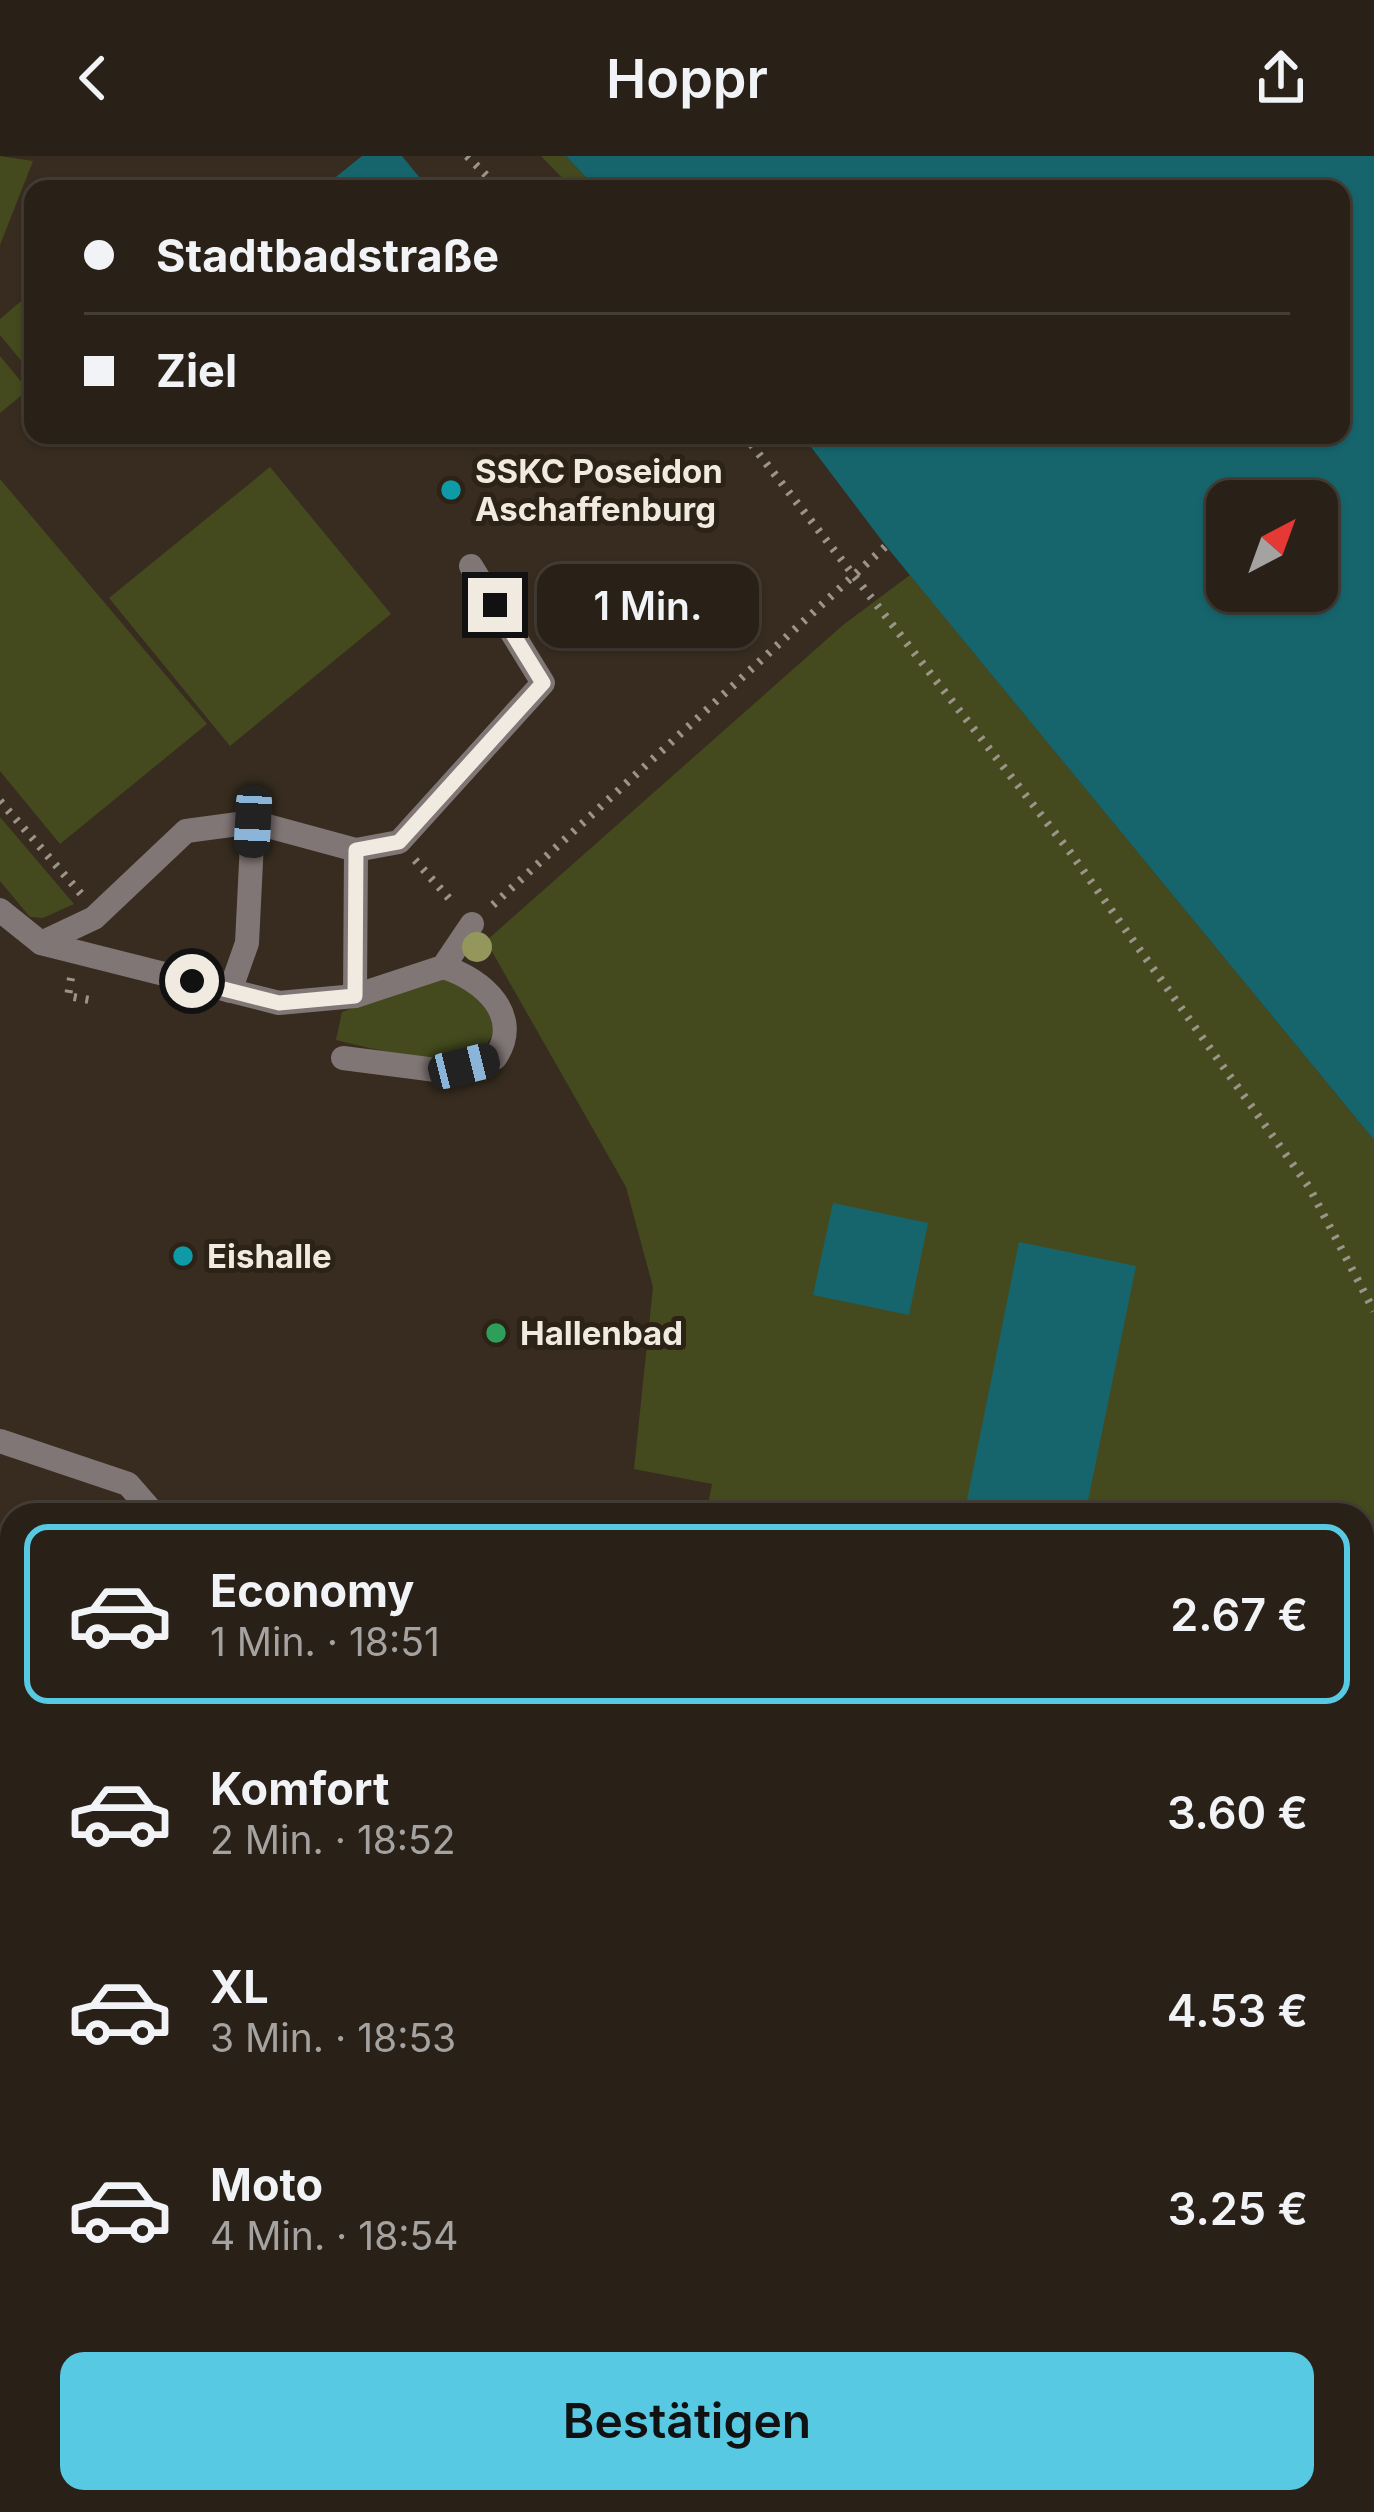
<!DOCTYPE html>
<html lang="de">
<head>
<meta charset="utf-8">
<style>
	:root { --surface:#292117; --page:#312920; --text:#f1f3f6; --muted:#a5a3a1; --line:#453e36; --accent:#57c9e3 }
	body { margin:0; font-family:Inter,sans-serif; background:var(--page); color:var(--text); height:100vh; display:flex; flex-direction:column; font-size:45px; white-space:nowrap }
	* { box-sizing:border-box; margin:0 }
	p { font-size:39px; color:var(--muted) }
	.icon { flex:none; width:66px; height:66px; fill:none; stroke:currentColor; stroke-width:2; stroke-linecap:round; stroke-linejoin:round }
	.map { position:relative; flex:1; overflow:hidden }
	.details { position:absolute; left:0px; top:1347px; width:1374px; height:1011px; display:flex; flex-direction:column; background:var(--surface); border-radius:36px 36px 0 0; box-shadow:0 3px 9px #0004,0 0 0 3px var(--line) }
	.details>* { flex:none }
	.top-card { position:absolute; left:24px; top:24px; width:1326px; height:264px; border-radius:24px; box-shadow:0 3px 9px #0004,0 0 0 3px var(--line); display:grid; align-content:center; height:264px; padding:0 60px; background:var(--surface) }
	.needle { width:78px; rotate:41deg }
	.tools { position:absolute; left:1206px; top:324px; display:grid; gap:24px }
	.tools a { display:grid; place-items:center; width:132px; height:132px; border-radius:24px; background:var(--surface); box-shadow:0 3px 9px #0004,0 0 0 3px var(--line); font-size:60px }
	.end { position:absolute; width:54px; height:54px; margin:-27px; border:15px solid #f1eae1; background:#111; box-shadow:0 0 0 6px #111 }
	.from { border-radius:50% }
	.bubble { position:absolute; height:84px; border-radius:24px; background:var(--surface); box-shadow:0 3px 9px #0004,0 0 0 3px var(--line); font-size:39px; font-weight:600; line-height:84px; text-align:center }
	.car { position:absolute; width:36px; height:72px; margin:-36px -18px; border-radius:15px; box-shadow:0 0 9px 3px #0007; background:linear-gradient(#222 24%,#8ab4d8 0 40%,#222 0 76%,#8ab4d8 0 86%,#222 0) }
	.top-card b { display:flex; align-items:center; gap:42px; height:114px; font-size:45px }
	.top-card b+b { border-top:3px solid var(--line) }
	.top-card i { width:30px; height:30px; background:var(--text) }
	ul { padding:21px 0 0; list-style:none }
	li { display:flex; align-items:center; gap:36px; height:180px; margin:0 24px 18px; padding:0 36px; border:6px solid transparent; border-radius:24px }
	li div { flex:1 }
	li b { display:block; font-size:45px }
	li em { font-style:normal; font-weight:600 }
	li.selected { border-color:var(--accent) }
	li>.icon { width:108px; height:108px; stroke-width:1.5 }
	.primary-button { display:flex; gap:24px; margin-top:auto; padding:24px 60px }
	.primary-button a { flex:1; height:138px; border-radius:24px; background:var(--accent); color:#111; font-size:48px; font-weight:600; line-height:138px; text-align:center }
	header { display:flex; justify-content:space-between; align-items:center; height:156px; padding:0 60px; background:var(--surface); font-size:54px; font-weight:600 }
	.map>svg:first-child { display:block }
</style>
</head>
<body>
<header><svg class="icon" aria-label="back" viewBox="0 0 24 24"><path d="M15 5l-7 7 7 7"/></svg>Hoppr<svg class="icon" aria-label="share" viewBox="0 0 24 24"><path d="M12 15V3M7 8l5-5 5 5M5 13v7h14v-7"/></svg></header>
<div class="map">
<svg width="1374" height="2356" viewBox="0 0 1374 2356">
	<rect width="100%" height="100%" fill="#372c1f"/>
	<g fill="#444a1e">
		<polygon points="0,0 33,5 0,89"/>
		<polygon points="541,0 566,0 597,33 573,33"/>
		<polygon points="33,135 33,219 0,179 0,163"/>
		<polygon points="0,200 28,234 0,257"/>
		<polygon points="270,311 391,458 230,590 109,442"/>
		<polygon points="0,323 207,568 60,688 0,615"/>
		<polygon points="910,419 1374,984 1374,2206 1362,2204 1362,1359 706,1359 712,1328 634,1313 653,1131 626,1031 486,785 843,469"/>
		<polygon points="0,661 74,748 43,762 30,761 0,725"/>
		<path d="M443,818c21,13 50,25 50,53 -2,55 -128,20 -157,13l6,-28z"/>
		<polygon points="0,1448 12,1451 12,1589 0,1587"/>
		<polygon points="690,2346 1330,2346 1327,2356 716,2356"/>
	</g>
	<g fill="#16656d" fill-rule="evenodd">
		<polygon points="362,0 402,0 429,33 321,33"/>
		<path d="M566,0h808v984l-488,-594 -84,-111h539v-246h-744zM1317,345v90h-90v-90z"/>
		<polygon points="833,1047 928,1067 909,1159 813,1139"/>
		<polygon points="1019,1086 1136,1110 1085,1359 964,1359"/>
	</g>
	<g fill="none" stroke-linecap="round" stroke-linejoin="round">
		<g stroke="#9d9489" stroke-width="8" stroke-dasharray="3 9" stroke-linecap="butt">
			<polyline points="467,0 500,33"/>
			<polyline points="744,279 1070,696 1309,1031 1374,1155"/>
			<polyline points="0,645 82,739"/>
			<polyline points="415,704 453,747"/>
			<polyline points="493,749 886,390"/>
			<polyline points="71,822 68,840 95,845"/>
			<polyline points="0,2102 12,2102"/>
			<polyline points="1362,2220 1374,2222"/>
		</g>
		<g stroke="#807675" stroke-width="24">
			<polyline points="356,694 399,686 543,527 471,410"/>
			<polyline points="41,787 94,762 186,675 253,666"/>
			<polyline points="230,835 247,787 253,666 356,694 355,840"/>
			<path d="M343,902l93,12 59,-12c29,-42 -12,-79 -52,-91"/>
		</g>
		<g stroke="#807675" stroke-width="24">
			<polyline points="0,754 41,787 279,847 355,840 443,811 472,768"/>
			<polyline points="0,1285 128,1328 155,1359"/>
		</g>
	</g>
	<circle fill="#94975c" cx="477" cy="791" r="15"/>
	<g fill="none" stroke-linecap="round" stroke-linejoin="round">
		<polyline stroke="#f1eae1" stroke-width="15" points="192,825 279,847 355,840 356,694 399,686 543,527 495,449"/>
	</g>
	<g fill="#0f9aa8" stroke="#2c2215" stroke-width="4.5">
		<circle cx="451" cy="334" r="12"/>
		<circle cx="183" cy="1100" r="12"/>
	</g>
	<circle fill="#2e9e5b" stroke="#2c2215" stroke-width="4.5" cx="496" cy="1177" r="12"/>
	<g text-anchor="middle" stroke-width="10" stroke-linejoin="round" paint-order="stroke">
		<g font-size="33" font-weight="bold" fill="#f1eae1" stroke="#2c2215" text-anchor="start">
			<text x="475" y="327">SSKC Poseidon<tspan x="475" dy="38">Aschaffenburg</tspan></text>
			<text x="207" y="1112">Eishalle</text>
			<text x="520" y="1189">Hallenbad</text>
		</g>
	</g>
</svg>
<div class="tools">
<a><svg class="needle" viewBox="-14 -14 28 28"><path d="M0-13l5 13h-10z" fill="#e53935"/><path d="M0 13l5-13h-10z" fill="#a5a3a1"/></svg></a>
</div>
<i class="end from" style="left:192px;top:825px"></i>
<i class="end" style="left:495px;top:449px"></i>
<div class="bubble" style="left:537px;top:408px;width:222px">1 Min.</div>
<i class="car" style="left:253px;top:666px;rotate:183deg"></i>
<i class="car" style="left:464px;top:910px;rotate:76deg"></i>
<div class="top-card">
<b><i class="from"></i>Stadtbadstraße</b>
<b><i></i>Ziel</b>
</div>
<section class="details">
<ul>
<li class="selected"><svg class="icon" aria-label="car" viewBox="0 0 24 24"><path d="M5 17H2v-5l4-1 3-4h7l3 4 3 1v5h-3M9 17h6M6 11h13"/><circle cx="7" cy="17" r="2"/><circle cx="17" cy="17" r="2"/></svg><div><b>Economy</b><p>1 Min. · 18:51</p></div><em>2.67 €</em></li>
<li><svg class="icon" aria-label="car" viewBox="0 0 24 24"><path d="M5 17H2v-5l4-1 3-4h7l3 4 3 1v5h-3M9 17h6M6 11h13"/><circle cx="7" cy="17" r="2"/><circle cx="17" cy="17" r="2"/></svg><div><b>Komfort</b><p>2 Min. · 18:52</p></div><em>3.60 €</em></li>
<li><svg class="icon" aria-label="car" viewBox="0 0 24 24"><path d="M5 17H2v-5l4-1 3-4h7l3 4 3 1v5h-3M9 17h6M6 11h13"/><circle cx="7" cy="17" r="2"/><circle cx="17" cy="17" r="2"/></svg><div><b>XL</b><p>3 Min. · 18:53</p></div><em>4.53 €</em></li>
<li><svg class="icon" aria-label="car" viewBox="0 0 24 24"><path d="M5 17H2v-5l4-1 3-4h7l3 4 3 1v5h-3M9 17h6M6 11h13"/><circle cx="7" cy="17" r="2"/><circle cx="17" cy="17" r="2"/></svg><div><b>Moto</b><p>4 Min. · 18:54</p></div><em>3.25 €</em></li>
</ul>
<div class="primary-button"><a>Bestätigen</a></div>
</section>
</div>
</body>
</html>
